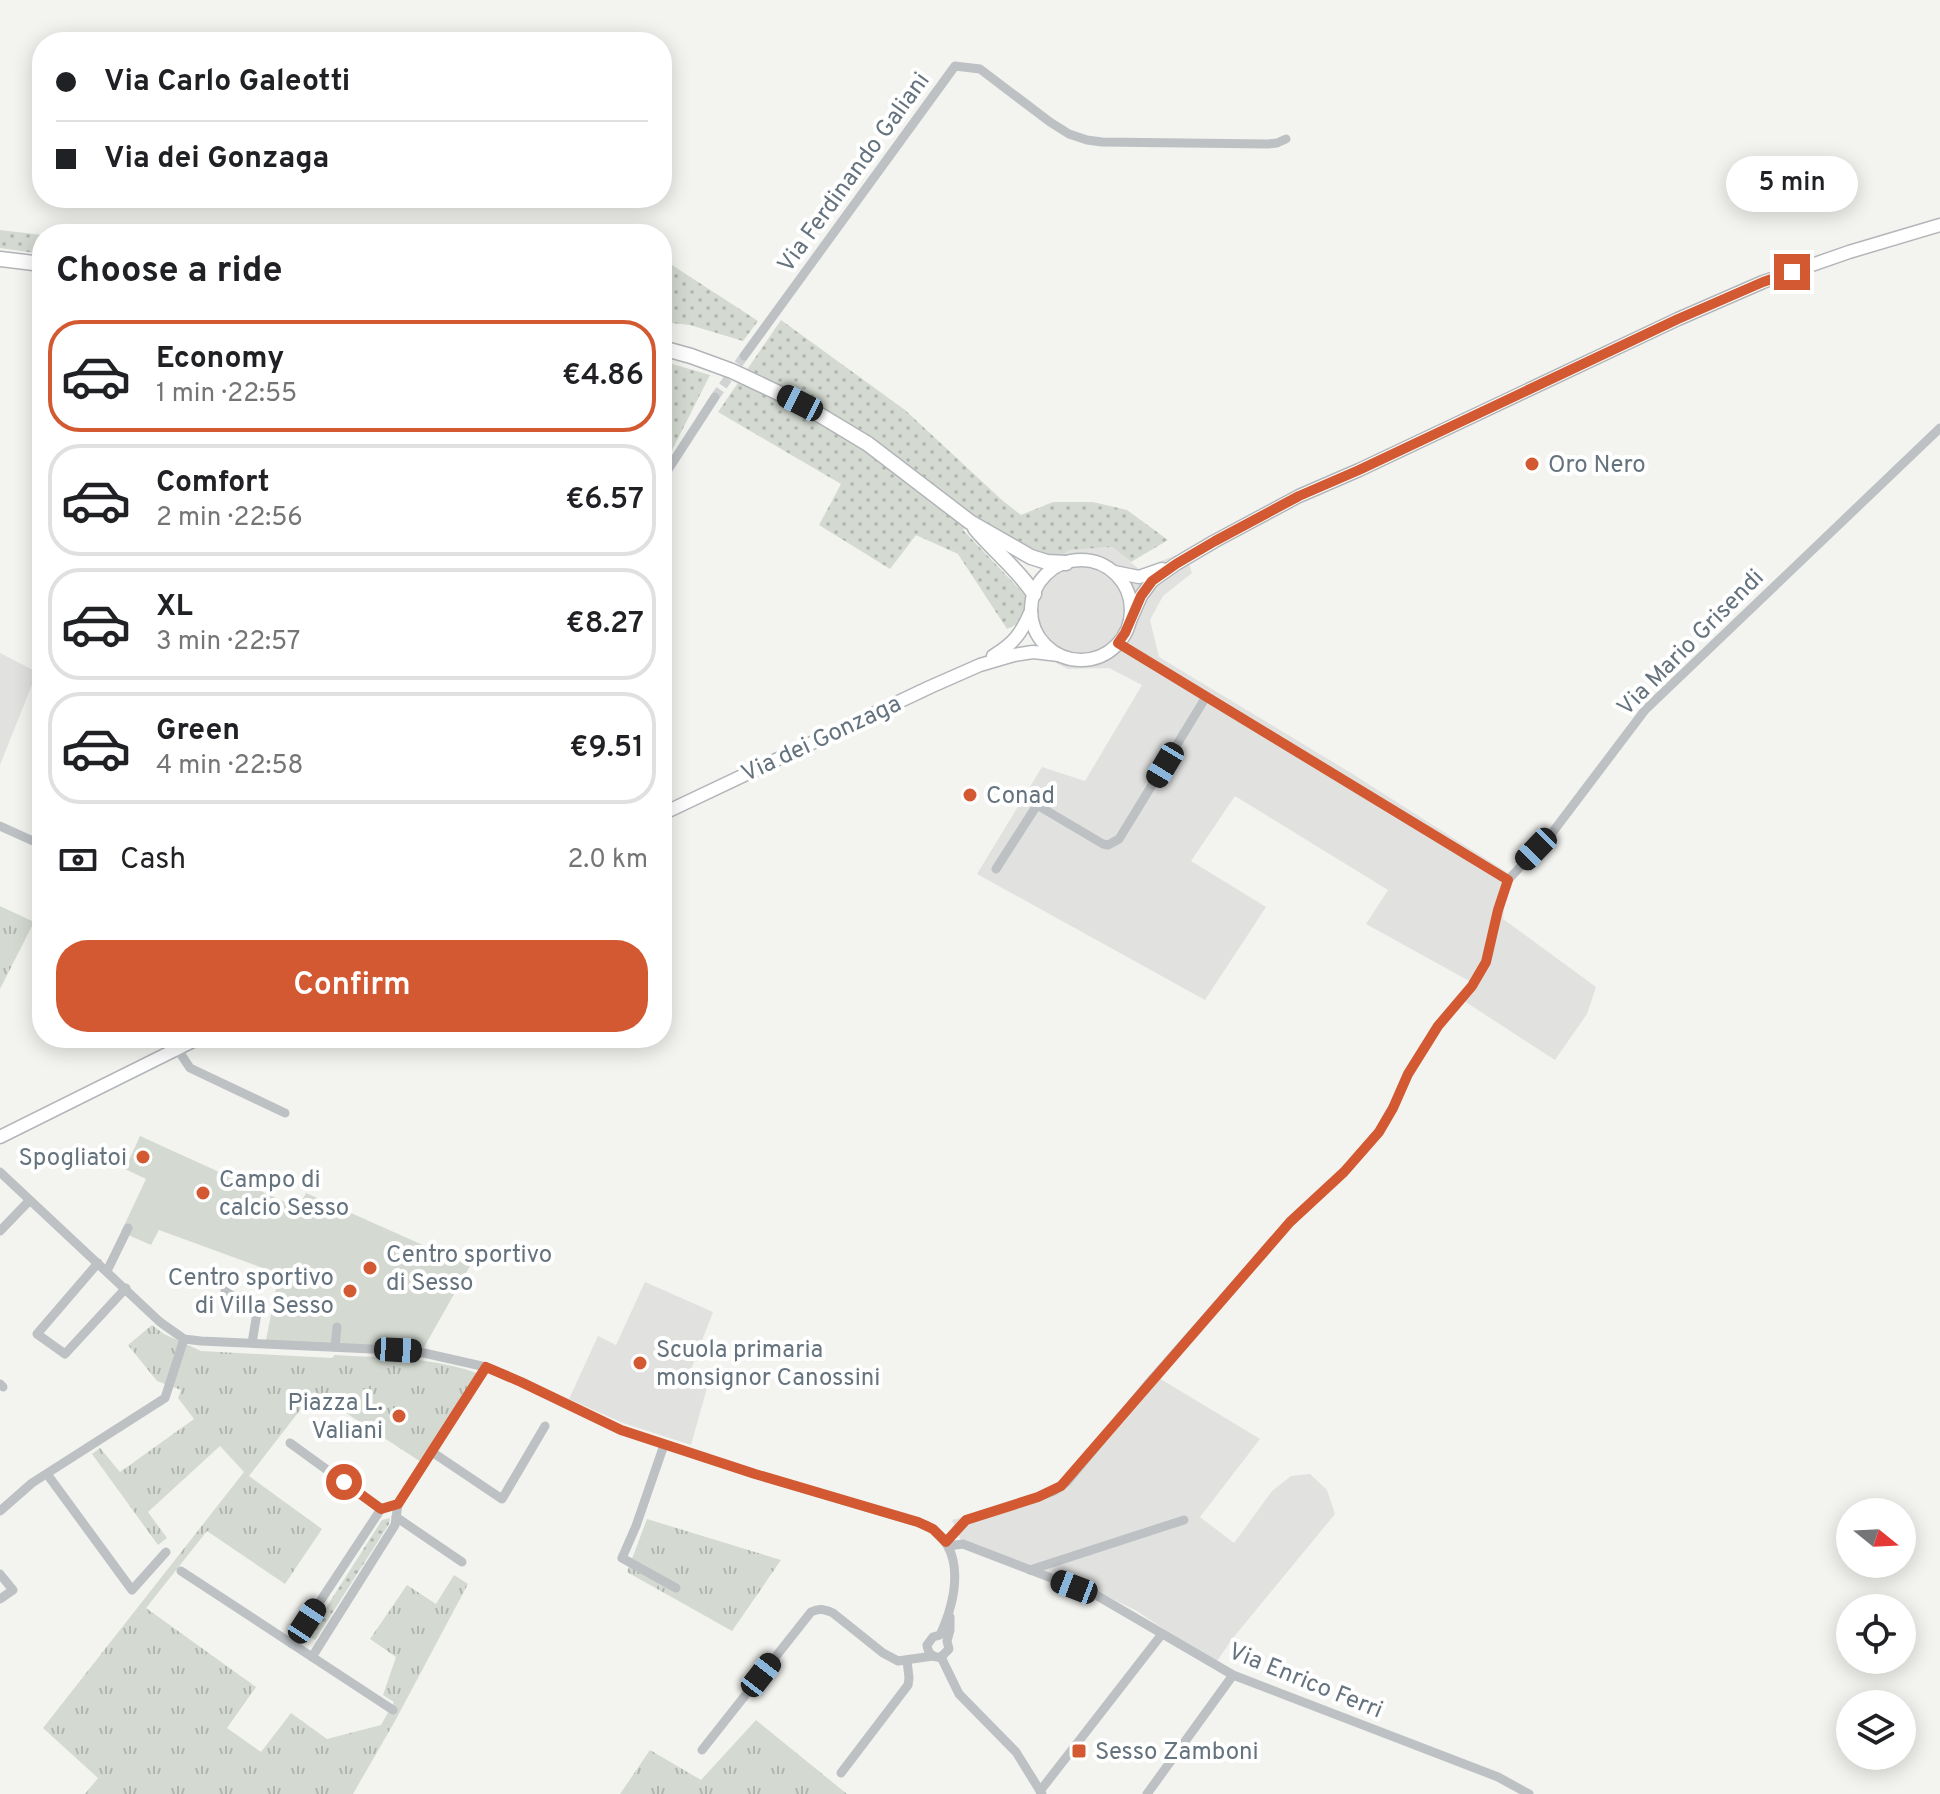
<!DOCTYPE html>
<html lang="en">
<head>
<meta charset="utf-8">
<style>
	:root { --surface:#fff; --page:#f6f6f6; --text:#202124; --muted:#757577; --line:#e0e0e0; --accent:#d25931 }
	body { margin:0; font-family:Overpass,sans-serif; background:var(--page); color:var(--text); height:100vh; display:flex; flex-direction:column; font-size:30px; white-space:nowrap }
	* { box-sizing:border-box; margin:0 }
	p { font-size:26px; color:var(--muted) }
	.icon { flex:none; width:44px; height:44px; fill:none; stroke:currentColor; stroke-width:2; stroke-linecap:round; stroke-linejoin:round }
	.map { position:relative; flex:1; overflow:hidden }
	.sheet { position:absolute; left:32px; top:224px; width:640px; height:824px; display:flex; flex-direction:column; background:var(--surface); border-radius:32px; box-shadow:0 4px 20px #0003 }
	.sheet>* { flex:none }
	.hud { position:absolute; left:32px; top:32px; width:640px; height:176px; border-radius:32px; box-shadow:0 4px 20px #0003; display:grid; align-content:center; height:176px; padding:0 24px; background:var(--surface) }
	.needle { width:52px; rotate:108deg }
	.fabs { position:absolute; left:1836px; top:1498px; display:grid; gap:16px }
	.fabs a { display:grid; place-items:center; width:80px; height:80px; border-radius:50%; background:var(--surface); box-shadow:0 4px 20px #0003; font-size:40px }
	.end { position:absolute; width:36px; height:36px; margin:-18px; border:10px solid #d25931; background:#fff; box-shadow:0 0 0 4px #fff }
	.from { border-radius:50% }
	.bubble { position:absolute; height:56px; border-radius:28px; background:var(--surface); box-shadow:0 4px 20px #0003; font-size:26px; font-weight:600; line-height:56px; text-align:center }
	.car { position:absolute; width:24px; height:48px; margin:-24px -12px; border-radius:10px; box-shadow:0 0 6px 2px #0007; background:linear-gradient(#222 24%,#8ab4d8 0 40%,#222 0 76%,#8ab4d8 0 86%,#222 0) }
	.hud b { display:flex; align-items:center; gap:28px; height:76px; font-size:30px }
	.hud b+b { border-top:2px solid var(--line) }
	.hud i { width:20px; height:20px; background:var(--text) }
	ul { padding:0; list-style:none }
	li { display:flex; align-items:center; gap:24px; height:112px; margin:0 16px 12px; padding:0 8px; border:4px solid var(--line); border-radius:32px }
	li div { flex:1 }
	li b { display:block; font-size:30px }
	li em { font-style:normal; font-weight:600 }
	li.current { border-color:var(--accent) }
	li>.icon { width:72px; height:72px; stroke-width:1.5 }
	h2 { padding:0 24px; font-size:36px; line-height:96px }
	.pay { display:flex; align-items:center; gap:20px; height:88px; padding:0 24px; font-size:30px }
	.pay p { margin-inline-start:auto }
	.cta { display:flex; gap:16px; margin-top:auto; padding:16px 24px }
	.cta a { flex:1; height:92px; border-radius:32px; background:var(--accent); color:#fff; font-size:32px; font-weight:600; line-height:92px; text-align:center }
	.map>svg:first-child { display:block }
</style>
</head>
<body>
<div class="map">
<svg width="1940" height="1794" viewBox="0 0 1940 1794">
	<defs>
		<pattern id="grass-dots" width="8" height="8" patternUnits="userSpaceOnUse" patternTransform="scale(2)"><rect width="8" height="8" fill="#d4dad1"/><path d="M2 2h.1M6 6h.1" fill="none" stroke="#b0b5af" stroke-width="1.8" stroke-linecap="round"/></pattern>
		<pattern id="park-tufts" width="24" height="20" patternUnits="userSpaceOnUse" patternTransform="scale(2)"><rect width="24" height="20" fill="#d4dad1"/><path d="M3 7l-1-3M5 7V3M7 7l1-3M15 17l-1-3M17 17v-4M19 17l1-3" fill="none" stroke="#b0b5af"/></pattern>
	</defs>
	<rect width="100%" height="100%" fill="#f3f3f0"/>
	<g fill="#e1e2e0">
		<polygon points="1112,547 1139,569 1185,552 1192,573 1163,596 1150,620 1159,657 1351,773 1513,876 1505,901 1503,919 1596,987 1587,1014 1555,1060 1461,999 1471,982 1366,924 1388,890 1235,796 1191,861 1266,907 1205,1000 977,874 1042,767 1085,781 1142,685 1109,668 1068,669 1044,657 1021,622 1038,572 1070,550"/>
		<polygon points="0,653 37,672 0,765"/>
		<polygon points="645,1282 713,1312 687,1380 707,1388 691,1445 623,1423 569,1399 598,1336 616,1345"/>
		<polygon points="1159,1378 1260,1439 1200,1517 1234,1543 1272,1491 1291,1476 1310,1474 1327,1490 1335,1514 1233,1638 1217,1661 1180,1640 1137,1611 1080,1583 960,1539 952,1520 1029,1498 1074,1478"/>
	</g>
	<g fill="url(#grass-dots)">
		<polygon points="0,230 42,235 42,254 0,248"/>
		<polygon points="672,265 758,321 743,341 690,325 662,322 662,280"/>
		<polygon points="781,320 905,410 1003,501 1021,515 1053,502 1093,502 1127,510 1168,540 1131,562 1112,547 1070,550 1058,558 1033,550 976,516 963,530 1029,599 1021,622 1007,629 958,554 916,535 890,569 819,525 841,484 718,412"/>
		<polygon points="662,361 710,375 669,456 662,452"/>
		<polygon points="390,1518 389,1524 315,1640 308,1636 382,1520"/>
	</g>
	<g fill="url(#park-tufts)">
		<polygon points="0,906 34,922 0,989"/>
		<path d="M152,1325l12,9 37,17 131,7 3,-3c46,3 104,2 146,20l-57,89 -110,-72 -65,84 73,53 -37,55 -78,-53 -61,77 110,79 -29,41 34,24 30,-39 36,26 54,-14 13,-23 -11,-7 13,-38 -26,-18 37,-54 29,19 18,-29 14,9 -73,137 -42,73h-268l13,-16 -55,-50 201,-256 -24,-26 -72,66 19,26 -9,7 -66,-91 8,-6 20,24 74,-53 -16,-21 3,-8 -24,-9 -29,-36z"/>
		<polygon points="647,1519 781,1560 732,1631 627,1572"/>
		<polygon points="756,1720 847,1794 620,1794 650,1750 701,1780"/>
	</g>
	<polygon fill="#d4dad1" points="140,1136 298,1208 306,1193 470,1266 423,1349 266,1340 279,1274 159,1230 151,1245 121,1232 146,1179 125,1169"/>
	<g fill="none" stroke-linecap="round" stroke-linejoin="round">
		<polyline stroke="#d0d3d4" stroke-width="9" stroke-dasharray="9 4.5" stroke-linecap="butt" points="715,397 744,356"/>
		<g stroke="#b3b6b9" stroke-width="15">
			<g id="major">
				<circle cx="1081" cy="610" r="50"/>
				<polyline points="1114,572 1139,577 1162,569"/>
				<polyline points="1130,621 1141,596 1152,581 1176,564 1215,541 1299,496 1359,470 1678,319 1763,282 1849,252 1940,225"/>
				<path d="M993,656c21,-13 28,-22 38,-45"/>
				<polyline points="662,814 930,687 980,665 1014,655 1033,652 1059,655"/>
				<polyline points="0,1137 199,1038"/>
			</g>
		</g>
		<g stroke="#b2b5b8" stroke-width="17">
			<g id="highway">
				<polyline points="0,259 42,264"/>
				<polyline points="662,348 691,356 732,371 800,403 868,444 970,522 1031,557 1047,562 1066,563"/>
				<path d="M975,528c19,23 43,41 59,66"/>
			</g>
		</g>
		<g stroke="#bdc1c4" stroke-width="9">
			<polyline points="744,356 955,66 980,69 1050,122 1069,134 1087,140 1102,142 1268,144 1277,143 1286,139"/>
			<polyline points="662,479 715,397"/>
			<polyline points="1118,643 1508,880"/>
			<polyline points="0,826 42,845"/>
			<polyline points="996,869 1037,805 1103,844 1108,845 1119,839 1206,697"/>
			<polyline points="170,1038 190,1068 285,1113"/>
			<path d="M0,1172l160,150 24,17 17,2 214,10 71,16 35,15 100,48 134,44 171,51c42,23 30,75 14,110l-7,2 -6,8c1,9 6,13 14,12"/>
			<polyline points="0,1231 29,1201"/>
			<polyline points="98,1263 37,1334 65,1354 126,1288"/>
			<polyline points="107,1271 128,1228"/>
			<polyline points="225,1291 257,1313 252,1343"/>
			<polyline points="335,1347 337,1327"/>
			<polyline points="0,1384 3,1387"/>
			<polyline points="290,1443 381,1509"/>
			<polyline points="664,1445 636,1526 622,1558 676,1588"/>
			<polyline points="432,1452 502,1499 545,1426"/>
			<polyline points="47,1474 132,1590 166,1552"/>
			<polyline points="0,1511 32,1483 165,1398 184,1339"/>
			<polyline points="396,1517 462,1562"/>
			<polyline points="946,1542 966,1520 1038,1497 1054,1491 1067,1482 1147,1385 1290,1222 1344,1172 1379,1132 1393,1108 1408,1074 1438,1026 1472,986 1486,962 1498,910 1508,880 1552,833 1645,710 1940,428"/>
			<polyline points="948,1546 963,1544 1096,1595 1233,1675 1498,1777 1529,1794"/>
			<polyline points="1030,1570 1184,1520"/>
			<polyline points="181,1571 393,1710"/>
			<polyline points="0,1574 13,1590 0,1599"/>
			<polyline points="292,1644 381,1509 398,1504 486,1367"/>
			<polyline points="312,1657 395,1525 398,1504"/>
			<polyline points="941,1657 959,1694 1016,1752 1042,1794"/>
			<polyline points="941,1657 949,1649 947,1641 950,1630 950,1617"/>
			<path d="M702,1750l109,-138c8,-4 13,-3 22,1l50,40 15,8 35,-5"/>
			<polyline points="841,1773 908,1685 909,1678 907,1660"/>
			<polyline points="1040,1791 1162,1634"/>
			<polyline points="1147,1794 1233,1675"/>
		</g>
		<use href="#major" stroke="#fff" stroke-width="12"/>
		<use href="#highway" stroke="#fff" stroke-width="14"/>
	</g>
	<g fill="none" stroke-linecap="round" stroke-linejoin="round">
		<polyline stroke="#d25931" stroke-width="10" points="344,1482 381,1509 398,1504 486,1367 521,1382 621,1430 755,1474 918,1522 933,1529 946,1542 966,1520 1038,1497 1061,1486 1290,1222 1344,1172 1379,1132 1393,1108 1408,1074 1438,1026 1472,986 1486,962 1498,910 1508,880 1118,643 1125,633 1141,596 1152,581 1176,564 1215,541 1299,496 1359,470 1678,319 1763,282 1792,272"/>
	</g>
	<g fill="#d25931" stroke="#fff" stroke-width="3">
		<circle cx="1532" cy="464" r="8"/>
		<circle cx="970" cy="795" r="8"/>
		<circle cx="143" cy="1157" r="8"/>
		<circle cx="203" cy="1193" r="8"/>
		<circle cx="370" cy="1268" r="8"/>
		<circle cx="350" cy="1291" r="8"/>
		<circle cx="640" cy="1363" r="8"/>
		<circle cx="399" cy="1416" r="8"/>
		<rect x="1071" y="1743" width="16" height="16" rx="4"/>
	</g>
	<g text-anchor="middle" stroke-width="8" stroke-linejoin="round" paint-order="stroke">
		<g font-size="24" fill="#65737e" stroke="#fff">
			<text transform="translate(853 172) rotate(-54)" y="8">Via Ferdinando Galiani</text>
			<text transform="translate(1690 642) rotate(-45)" y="8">Via Mario Grisendi</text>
			<text transform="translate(821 738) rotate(-25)" y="8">Via dei Gonzaga</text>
			<text transform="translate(1306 1680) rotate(22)" y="8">Via Enrico Ferri</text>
		</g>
		<g font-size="24" fill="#65737e" stroke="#fff" text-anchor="start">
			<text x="1548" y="472">Oro Nero</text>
			<text x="986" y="803">Conad</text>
			<text x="127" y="1165" text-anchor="end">Spogliatoi</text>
			<text x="219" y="1187">Campo di<tspan x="219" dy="28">calcio Sesso</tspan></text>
			<text x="386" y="1262">Centro sportivo<tspan x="386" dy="28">di Sesso</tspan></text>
			<text x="334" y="1285" text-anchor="end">Centro sportivo<tspan x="334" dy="28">di Villa Sesso</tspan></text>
			<text x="656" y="1357">Scuola primaria<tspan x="656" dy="28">monsignor Canossini</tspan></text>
			<text x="383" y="1410" text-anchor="end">Piazza L.<tspan x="383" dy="28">Valiani</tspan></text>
			<text x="1095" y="1759">Sesso Zamboni</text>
		</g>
	</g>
</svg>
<div class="fabs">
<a><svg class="needle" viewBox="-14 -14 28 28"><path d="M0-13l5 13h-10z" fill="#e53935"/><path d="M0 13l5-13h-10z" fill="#757577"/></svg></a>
<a><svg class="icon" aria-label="locate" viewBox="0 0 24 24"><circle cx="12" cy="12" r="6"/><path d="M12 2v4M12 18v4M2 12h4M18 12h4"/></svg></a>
<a><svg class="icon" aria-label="layers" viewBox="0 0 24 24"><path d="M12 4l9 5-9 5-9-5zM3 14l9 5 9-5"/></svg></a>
</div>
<i class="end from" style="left:344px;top:1482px"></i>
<i class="end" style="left:1792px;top:272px"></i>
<div class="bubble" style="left:1726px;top:156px;width:132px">5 min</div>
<i class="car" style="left:800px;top:403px;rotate:297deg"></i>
<i class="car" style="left:1165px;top:765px;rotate:211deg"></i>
<i class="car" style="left:1536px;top:849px;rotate:224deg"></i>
<i class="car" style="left:398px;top:1350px;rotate:93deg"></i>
<i class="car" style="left:1074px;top:1587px;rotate:291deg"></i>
<i class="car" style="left:307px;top:1621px;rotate:33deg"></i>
<i class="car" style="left:761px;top:1675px;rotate:38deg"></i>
<div class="hud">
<b><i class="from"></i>Via Carlo Galeotti</b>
<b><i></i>Via dei Gonzaga</b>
</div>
<section class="sheet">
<h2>Choose a ride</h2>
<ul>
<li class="current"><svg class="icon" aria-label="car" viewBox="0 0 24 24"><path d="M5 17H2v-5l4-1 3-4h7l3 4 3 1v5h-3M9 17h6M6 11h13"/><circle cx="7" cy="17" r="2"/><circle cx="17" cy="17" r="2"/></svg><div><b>Economy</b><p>1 min · 22:55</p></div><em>€4.86</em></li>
<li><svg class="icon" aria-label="car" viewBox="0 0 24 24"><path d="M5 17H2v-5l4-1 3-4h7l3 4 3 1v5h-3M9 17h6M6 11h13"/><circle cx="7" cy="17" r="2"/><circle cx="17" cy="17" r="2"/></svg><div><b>Comfort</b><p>2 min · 22:56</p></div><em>€6.57</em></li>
<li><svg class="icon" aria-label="car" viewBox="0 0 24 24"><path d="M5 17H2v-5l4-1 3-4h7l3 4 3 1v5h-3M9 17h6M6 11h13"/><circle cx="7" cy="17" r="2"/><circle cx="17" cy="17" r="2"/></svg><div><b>XL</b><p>3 min · 22:57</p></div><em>€8.27</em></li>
<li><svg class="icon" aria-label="car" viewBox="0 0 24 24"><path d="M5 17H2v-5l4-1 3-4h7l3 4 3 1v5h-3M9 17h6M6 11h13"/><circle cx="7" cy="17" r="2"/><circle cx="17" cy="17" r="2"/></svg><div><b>Green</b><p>4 min · 22:58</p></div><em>€9.51</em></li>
</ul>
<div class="pay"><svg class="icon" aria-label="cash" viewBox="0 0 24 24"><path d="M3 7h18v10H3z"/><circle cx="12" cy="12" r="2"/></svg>Cash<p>2.0 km</p></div>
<div class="cta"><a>Confirm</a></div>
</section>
</div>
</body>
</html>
